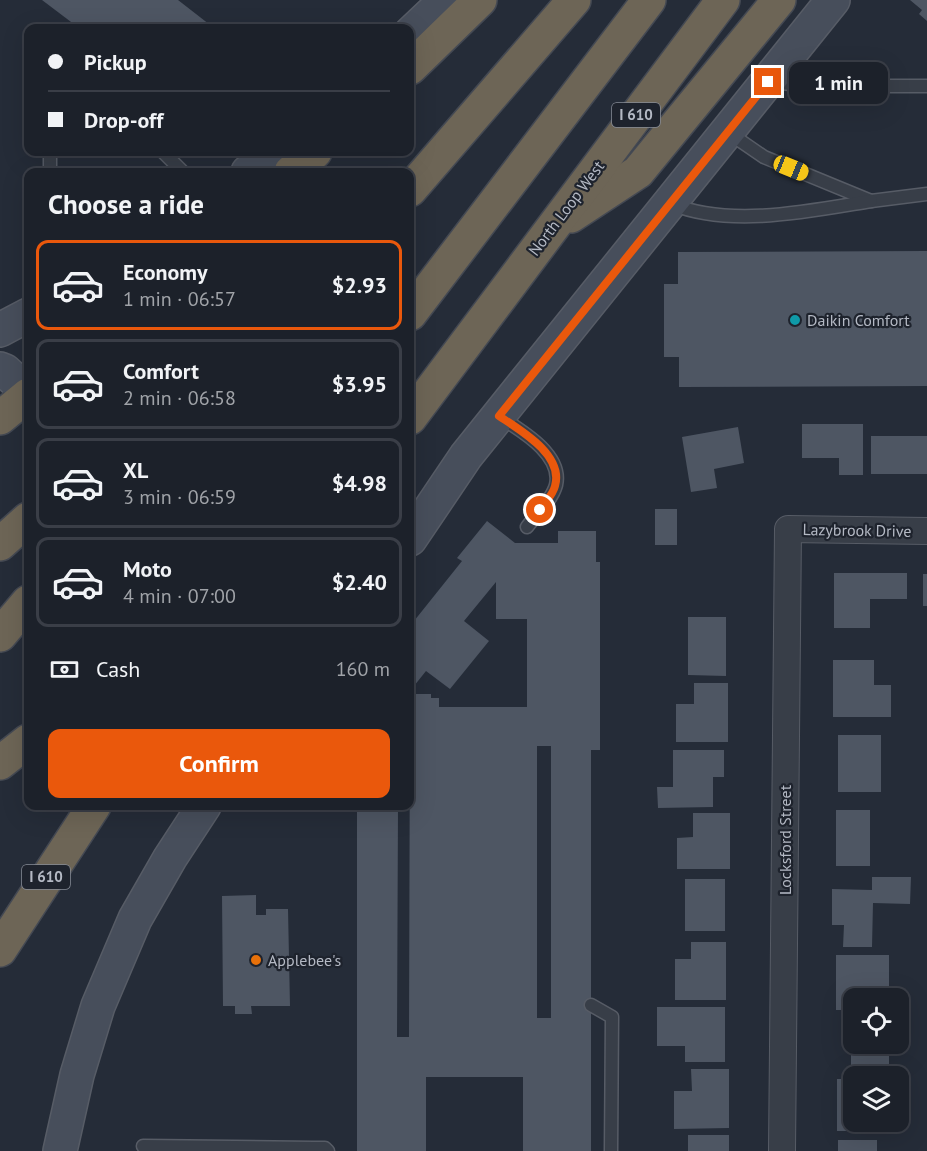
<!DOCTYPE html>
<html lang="en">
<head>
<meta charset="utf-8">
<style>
	:root { --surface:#1c212a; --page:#292e36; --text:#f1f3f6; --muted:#a0a3a8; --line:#3a3e47; --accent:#ea580c }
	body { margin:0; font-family:"PT Sans",sans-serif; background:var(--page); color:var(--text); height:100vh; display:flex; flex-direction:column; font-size:22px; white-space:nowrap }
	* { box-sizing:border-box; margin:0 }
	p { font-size:20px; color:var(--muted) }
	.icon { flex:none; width:33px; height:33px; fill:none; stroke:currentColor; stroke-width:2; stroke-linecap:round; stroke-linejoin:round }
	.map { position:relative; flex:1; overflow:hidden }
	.drawer { position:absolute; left:24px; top:168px; width:390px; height:642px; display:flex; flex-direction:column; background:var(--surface); border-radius:12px; box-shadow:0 6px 24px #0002,0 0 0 2px var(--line) }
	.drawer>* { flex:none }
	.hud { position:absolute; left:24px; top:24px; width:390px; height:132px; border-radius:12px; box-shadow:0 6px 24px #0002,0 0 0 2px var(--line); display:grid; align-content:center; height:132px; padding:0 24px; background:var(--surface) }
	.fabs { position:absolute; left:843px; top:988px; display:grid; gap:12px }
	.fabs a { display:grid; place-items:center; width:66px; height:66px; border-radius:12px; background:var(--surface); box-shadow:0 6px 24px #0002,0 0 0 2px var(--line); font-size:30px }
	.end { position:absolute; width:27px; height:27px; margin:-14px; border:8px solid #ea580c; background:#fff; box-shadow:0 0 0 3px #fff }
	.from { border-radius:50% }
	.bubble { position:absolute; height:42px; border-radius:12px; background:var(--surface); box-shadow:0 6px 24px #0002,0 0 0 2px var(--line); font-size:20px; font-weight:800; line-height:42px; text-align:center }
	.car { position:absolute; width:18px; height:36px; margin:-18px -9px; border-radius:8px; box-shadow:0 0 4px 2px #0007; background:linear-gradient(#f5c518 24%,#345 0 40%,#f5c518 0 76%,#345 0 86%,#f5c518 0) }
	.hud b { display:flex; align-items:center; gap:21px; height:57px; font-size:22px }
	.hud b+b { border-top:2px solid var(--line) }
	.hud i { width:15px; height:15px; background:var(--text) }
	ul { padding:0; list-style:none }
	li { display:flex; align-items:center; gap:18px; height:90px; margin:0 12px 9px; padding:0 12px; border:3px solid var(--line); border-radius:12px }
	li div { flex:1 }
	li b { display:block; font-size:22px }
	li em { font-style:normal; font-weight:800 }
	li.selected { border-color:var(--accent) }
	li>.icon { width:54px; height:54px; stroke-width:1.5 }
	h2 { padding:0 24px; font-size:27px; line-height:72px }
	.pay { display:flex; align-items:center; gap:15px; height:66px; padding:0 24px; font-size:22px }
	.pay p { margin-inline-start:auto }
	.primary-button { display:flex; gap:12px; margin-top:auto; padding:12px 24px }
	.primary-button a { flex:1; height:69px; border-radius:12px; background:var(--accent); color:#fff; font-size:24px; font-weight:800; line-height:69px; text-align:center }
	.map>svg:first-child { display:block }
</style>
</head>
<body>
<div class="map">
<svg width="927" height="1151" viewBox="0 0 927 1151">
	<rect width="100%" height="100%" fill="#252c38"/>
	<g fill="#4e5663" fill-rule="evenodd">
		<polygon points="42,0 178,0 214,28 79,28"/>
		<polygon points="910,0 927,0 927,21 919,14 922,10"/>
		<polygon points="927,251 927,386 679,387 679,357 664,357 664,284 678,284 678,252"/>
		<polygon points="802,424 863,424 863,475 839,475 839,458 802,458"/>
		<polygon points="738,427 744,463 714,469 717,488 691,492 682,437"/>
		<rect x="871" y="436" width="56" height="38"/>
		<rect x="655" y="509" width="22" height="36"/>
		<path d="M487,521l28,22h43v-12h38v31h4v188h-9v401h-68v-74h-97v74h-69v-345h41l-1,231h12l1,-343h21v4h8v9h88v-88h-31v-37l-32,39 25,20 -39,48 -24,-18 -16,20v-65l52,-65 -5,-3zM537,746h14v272h-14z"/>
		<polygon points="834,573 907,573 907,599 870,599 870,628 834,628"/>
		<rect x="923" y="574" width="4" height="32"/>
		<polygon points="688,617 726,617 726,676 688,675"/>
		<polygon points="833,660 874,660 874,685 891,685 891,717 833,717"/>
		<polygon points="694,683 728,683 728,742 676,742 676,704 694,704"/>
		<rect x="838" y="735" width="43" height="57"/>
		<polygon points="673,750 724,750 724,777 713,777 713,807 658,808 657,787 673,787"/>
		<rect x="836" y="810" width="34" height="56"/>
		<polygon points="693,813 730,813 730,869 677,869 677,838 693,837"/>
		<polygon points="872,877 911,877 910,904 873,903 872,947 843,947 844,925 832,925 832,889 872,890"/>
		<rect x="685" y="879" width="40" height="52"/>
		<polygon points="256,895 256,915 266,915 266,909 288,909 290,1006 251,1006 252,1014 235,1014 235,1006 223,1006 222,896"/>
		<polygon points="691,942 726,942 726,1000 675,1000 675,959 691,959"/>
		<polygon points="836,955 889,955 889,990 876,990 876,999 854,999 854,1010 836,1010"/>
		<polygon points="657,1007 725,1007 725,1062 685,1062 685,1046 657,1046"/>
		<polygon points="851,1018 854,1018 854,1044 889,1044 889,1071 851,1071"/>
		<polygon points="691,1069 729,1069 729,1128 674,1129 674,1091 692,1091"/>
		<polygon points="837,1079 854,1079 854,1122 889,1122 889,1131 837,1131"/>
		<rect x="688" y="1135" width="41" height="16"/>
		<rect x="838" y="1140" width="39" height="11"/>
	</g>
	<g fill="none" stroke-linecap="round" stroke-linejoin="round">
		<g stroke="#575c66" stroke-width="15">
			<g id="lane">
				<polyline points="773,82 808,86 927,86"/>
				<polyline points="729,133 764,157 871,201 927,194"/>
				<polyline points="50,152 50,172"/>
				<polyline points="163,152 183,172"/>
				<path d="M672,204c58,24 138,7 199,-3"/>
				<path d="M500,417c20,13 63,37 56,68 -4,15 -20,30 -29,42"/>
				<polyline points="591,1005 612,1017 611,1151"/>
				<polyline points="143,1146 313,1148 325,1148 328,1151"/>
			</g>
		</g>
		<g stroke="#575c66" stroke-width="28">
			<polyline id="street" points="782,1151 788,529 927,531"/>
		</g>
		<g stroke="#575c66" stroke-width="36">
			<g id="secondary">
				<polyline points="410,34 446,0"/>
				<polyline points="248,172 274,152"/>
				<polyline points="0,330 28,315"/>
				<polyline points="0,369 5,371 28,392"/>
				<polyline points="410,539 466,456 833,0"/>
				<polyline points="60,1151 77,1075 98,1006 135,919 170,858 204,806"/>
			</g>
		</g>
		<g stroke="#444953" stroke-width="36">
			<g id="highway">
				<polyline points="410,68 480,0"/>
				<polyline points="291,172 315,152"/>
				<polyline points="410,190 574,0"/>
				<polyline points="571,216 638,172 779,0"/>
				<polyline points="410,314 649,0"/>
				<polyline points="0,418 28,395"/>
				<polyline points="410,418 723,0"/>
				<polyline points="0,544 28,519"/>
				<polyline points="0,635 28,602"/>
				<polyline points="0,763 28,741"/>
				<polyline points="0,950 94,806"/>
			</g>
		</g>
		<use href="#lane" stroke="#383e48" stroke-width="12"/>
		<use href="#street" stroke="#383e48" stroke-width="26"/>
		<use href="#secondary" stroke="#474e5b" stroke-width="33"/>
		<use href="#highway" stroke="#6d6556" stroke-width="33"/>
	</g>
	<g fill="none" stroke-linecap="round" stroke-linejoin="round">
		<path stroke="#ea580c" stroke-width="8" d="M540,510c5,-8 13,-15 15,-24 9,-31 -35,-56 -56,-70l269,-334"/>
	</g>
	<circle fill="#0f9aa8" stroke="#1e232d" stroke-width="2" cx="795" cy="320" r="6"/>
	<circle fill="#e8710a" stroke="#1e232d" stroke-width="2" cx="256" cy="960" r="6"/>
	<g text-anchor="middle" stroke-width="4.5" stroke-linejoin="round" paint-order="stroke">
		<g fill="#1e232d" stroke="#878c97" stroke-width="1.5">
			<rect x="612" y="103" width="48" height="24" rx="4.5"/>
			<rect x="22" y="865" width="48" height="24" rx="4.5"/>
		</g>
		<g font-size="15" font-weight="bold" fill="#b4b9c4">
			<text x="636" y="120">I 610</text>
			<text x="46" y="882">I 610</text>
		</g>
		<g font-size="16" fill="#b4b9c4" stroke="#1e232d">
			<text transform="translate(566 208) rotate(-53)" y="6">North Loop West</text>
			<text transform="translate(857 530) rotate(1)" y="6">Lazybrook Drive</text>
			<text transform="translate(785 840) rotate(-90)" y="6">Locksford Street</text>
		</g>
		<g font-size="16" fill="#b4b9c4" stroke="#1e232d" text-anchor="start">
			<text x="807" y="326">Daikin Comfort</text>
			<text x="268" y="966">Applebee's</text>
		</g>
	</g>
</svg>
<div class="fabs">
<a><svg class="icon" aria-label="locate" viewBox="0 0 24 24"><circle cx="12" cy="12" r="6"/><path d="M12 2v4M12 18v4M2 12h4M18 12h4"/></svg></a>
<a><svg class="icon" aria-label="layers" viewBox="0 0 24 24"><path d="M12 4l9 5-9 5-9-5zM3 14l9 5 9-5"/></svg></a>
</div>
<i class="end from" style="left:540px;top:510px"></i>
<i class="end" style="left:768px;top:82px"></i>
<div class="bubble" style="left:789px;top:62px;width:99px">1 min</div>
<i class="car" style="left:791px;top:168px;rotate:112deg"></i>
<div class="hud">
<b><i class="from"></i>Pickup</b>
<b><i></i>Drop-off</b>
</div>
<section class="drawer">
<h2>Choose a ride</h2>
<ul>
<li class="selected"><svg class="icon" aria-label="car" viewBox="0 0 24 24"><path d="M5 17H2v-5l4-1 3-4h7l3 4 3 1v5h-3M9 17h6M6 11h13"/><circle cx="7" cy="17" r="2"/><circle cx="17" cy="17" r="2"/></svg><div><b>Economy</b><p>1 min · 06:57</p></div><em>$2.93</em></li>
<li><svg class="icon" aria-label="car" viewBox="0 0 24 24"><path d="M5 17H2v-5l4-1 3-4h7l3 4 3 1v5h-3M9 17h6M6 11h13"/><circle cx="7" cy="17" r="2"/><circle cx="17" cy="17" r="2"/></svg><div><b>Comfort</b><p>2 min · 06:58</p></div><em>$3.95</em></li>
<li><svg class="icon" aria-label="car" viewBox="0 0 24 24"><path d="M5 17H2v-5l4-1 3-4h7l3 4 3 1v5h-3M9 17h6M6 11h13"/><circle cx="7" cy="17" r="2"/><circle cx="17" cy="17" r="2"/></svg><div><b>XL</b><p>3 min · 06:59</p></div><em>$4.98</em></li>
<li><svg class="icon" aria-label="car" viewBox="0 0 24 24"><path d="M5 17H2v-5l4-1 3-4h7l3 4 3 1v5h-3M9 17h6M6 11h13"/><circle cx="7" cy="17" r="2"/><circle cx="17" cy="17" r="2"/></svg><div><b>Moto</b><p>4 min · 07:00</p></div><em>$2.40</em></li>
</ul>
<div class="pay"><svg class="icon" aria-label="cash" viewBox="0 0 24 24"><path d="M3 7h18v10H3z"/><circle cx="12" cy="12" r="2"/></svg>Cash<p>160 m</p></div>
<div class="primary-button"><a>Confirm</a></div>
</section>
</div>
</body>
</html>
